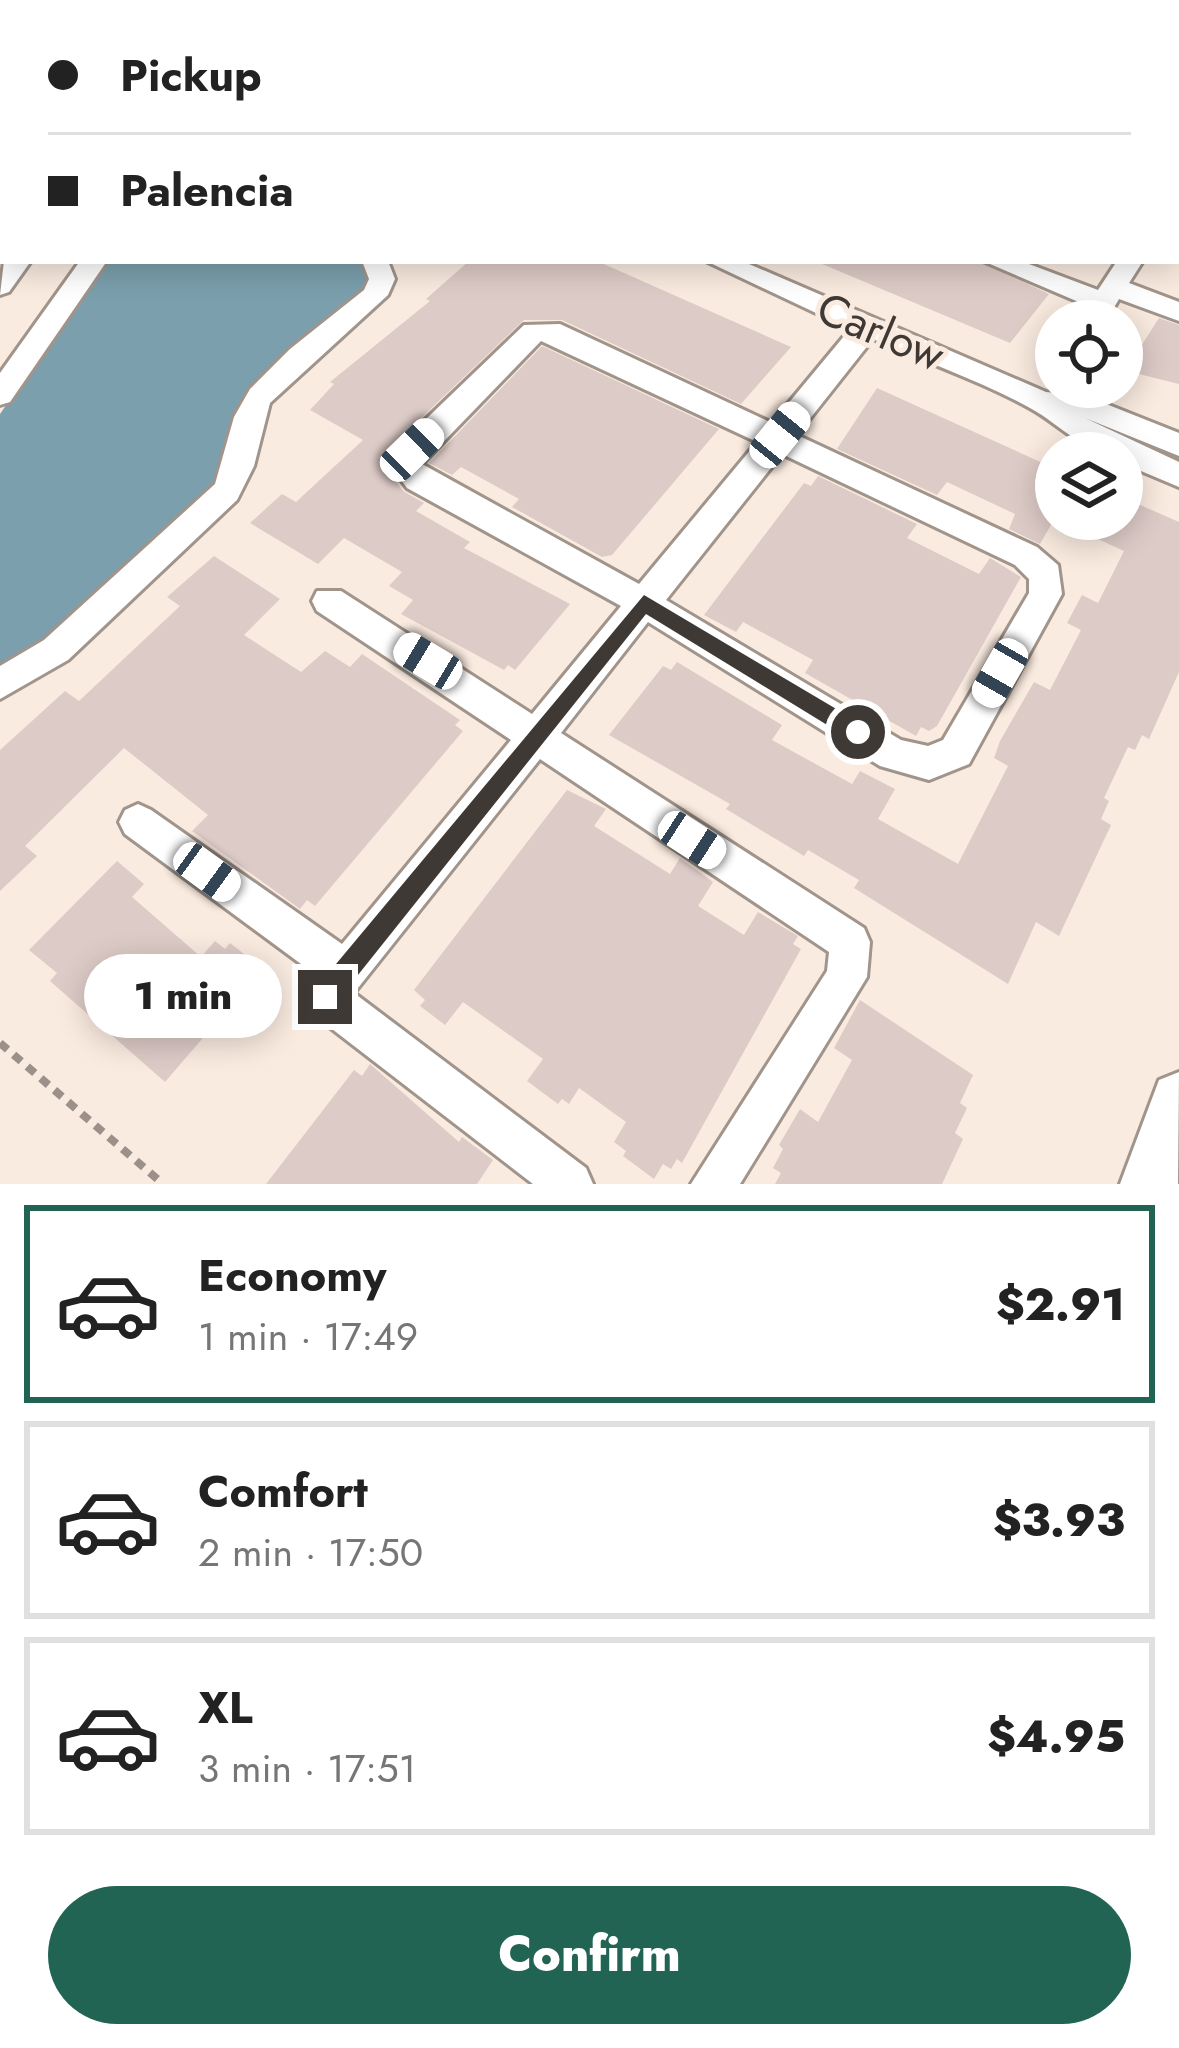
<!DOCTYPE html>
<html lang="en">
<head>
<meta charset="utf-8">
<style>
	:root { --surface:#fff; --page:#f6f6f6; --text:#222; --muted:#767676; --line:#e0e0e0; --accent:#216454 }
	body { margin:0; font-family:Jost,sans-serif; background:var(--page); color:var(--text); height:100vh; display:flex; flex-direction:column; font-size:45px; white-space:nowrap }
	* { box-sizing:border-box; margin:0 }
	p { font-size:39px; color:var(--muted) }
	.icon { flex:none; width:66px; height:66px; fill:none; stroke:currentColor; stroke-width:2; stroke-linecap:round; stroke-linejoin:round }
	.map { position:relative; height:1184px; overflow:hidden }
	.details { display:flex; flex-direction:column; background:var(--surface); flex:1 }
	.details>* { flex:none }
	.top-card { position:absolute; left:0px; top:0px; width:1179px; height:264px; box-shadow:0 6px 30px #0003; display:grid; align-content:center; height:264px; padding:0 48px; background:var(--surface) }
	.fabs { position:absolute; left:1035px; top:300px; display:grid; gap:24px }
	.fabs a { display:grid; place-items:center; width:108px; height:108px; border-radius:50%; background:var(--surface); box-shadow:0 6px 30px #0003; font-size:60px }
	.end { position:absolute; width:54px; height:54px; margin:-27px; border:15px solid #3f3935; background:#fff; box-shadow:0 0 0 6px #fff }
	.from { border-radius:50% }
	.bubble { position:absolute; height:84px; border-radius:42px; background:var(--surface); box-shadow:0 6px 30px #0003; font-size:39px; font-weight:800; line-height:84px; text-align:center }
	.car { position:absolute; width:36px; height:72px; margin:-36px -18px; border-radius:15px; box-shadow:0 0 9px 3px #0007; background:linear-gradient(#fff 24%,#345 0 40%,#fff 0 76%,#345 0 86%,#fff 0) }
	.top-card b { display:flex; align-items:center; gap:42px; height:114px; font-size:45px }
	.top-card b+b { border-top:3px solid var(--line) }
	.top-card i { width:30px; height:30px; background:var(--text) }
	ul { padding:21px 0 0; list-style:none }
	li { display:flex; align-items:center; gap:36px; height:198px; margin:0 24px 18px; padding:0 24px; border:6px solid var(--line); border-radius:0px }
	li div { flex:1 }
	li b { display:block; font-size:45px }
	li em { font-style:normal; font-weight:800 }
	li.on { border-color:var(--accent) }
	li>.icon { width:108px; height:108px; stroke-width:1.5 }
	.action { display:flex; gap:24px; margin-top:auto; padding:24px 48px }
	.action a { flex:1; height:138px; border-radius:72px; background:var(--accent); color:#fff; font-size:48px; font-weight:800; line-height:138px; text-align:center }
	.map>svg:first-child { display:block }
</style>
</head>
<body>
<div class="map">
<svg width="1179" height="1184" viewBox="0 0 1179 1184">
	<rect width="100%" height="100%" fill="#faebe0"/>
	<path fill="#7b9fad" d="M105,261h257l8,11 -4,16c-28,25 -109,84 -124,113 -14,26 -8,52 -20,79l-190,178 -32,14v-258z"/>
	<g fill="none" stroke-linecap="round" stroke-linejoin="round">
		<polyline stroke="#7b9fad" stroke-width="8" points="313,3 321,0"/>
	</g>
	<g fill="#ddcbc7">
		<polygon points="469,261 597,261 791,347 741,404 562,320 524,320 399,439 387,469 403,491 424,503 416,511 470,542 464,548 570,604 515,670 508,665 504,670 401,614 413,600 389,586 402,572 344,538 318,564 250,523 282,494 296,502 363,440 310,410 334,384 330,382 430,301 426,299"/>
		<polygon points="815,261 979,261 1049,294 1010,343"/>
		<polygon points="1159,318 1179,325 1179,384 1131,372 1136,364 1131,362"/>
		<polygon points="542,346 719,429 612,555 602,557 512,507 519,499 461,467 452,475 429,463"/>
		<polygon points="877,388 1056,469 1056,516 1040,544 1009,529 1015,514 947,482 937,495 837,449"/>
		<polygon points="818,476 917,524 907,538 979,574 990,558 1021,577 937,726 929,731 921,727 916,736 805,673 813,660 743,622 736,632 704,615 804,483 811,486"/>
		<polygon points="1122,497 1179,522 1179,672 1149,739 1142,735 1135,750 1128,747 1104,798 1109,801 1101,819 1111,825 1059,936 1036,922 1008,984 854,888 859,880 808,850 804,856 726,809 730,804 609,735 663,666 671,670 677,662 782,725 772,740 852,784 860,771 895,789 878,819 958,864 1008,766 994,758 1000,741 1034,682 1050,690 1081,630 1067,623 1082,595 1098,603 1124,551 1054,519 1122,519"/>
		<polygon points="214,556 280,599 244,635 301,672 325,651 350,667 362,654 460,720 455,725 463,731 315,906 307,900 300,909 192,831 208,815 124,748 25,846 37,856 0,891 0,750 65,691 79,701 180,606 167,597"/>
		<polygon points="567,790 606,809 594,826 670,874 680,858 713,882 698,906 744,935 758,912 798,936 793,944 801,949 682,1163 677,1159 671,1169 663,1164 654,1179 623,1156 626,1151 614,1142 626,1122 579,1088 569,1104 562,1099 558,1104 527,1081 543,1059 463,1002 445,1025 420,1006 425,1000 414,990"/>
		<polygon points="117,861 144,884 132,897 201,957 215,941 225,949 230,943 253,961 242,974 249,979 245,989 165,1082 50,981 57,973 29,950"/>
		<polygon points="860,1000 973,1075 960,1103 967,1108 955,1133 963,1139 942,1184 775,1184 781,1173 773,1168 783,1149 779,1145 800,1109 818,1122 852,1060 834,1048"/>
		<polygon points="370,1064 459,1142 462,1137 493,1160 477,1184 266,1184 354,1070 362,1076"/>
	</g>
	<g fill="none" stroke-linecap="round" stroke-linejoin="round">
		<g stroke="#a1948a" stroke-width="6">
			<g id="minor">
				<polygon points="755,0 782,0 785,3 757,3"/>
				<polygon points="952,0 979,0 982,3 954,3"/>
				<polygon points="1176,60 1179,61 1179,75 1176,74"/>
				<polygon points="1179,176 1179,196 1176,197 1176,177"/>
				<polygon points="4,261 31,261 9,292 0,295"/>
				<polygon points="80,261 107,261 10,402 0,405 0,373"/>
				<polygon points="362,261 388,261 395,279 388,295 270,403 254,466 237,500 68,660 0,699 0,666 44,640 215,484 234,417 250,389 290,349 364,290 369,279"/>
				<path d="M706,261h36l304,131 40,4 93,37v23l-94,-38 94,44v25l-57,-24v-10c-41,0 -59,-27 -92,-45 -49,-27 -105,-46 -157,-69l-76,96 240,112 21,18 4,29 -93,170 -40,16 -49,-14 -232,-144 -87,111 303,195 6,14 -3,35 -127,207h-49l136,-213 2,-19 -289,-193 -186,234 232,175 7,16h-60l-223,-172 -6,-15 12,-22 -191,-141 -6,-12 6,-12 13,-6 13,6 191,134 169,-204 -194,-129 -5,-10 5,-10h24l191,123 89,-108 -214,-118 -16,-22 11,-24 122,-117 36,-1 212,99 78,-94zM541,341l216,101 -118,142 -217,-120zM782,454l233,111 14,14v14l-86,147 -15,6 -27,-6 -235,-140z"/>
				<polygon points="983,261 1021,261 1098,290 1117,261 1143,261 1129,283 1179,302 1179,321 1119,299 1106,321 1078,321 1088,306"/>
			</g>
		</g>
		<g stroke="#a1948a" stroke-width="6">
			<polygon id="major" points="1179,1072 1178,1184 1120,1184 1159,1080"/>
		</g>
		<g stroke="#a1948a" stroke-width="6">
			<g id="highway">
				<polygon points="3,17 3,39 0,40 0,18"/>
				<polygon points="3,169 3,195 0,196 0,170"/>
			</g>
		</g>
		<g stroke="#9c918a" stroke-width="4.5" stroke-dasharray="6 4.5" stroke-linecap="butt">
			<polyline points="587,0 596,3"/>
			<polyline points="696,3 700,0"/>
		</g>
		<polyline stroke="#9c918a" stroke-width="8" stroke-dasharray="10 8" stroke-linecap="butt" points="0,1043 163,1184"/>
		<use href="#minor" fill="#fff" fill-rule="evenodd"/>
		<use href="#major" fill="#fff" fill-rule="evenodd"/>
		<use href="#highway" fill="#fff" fill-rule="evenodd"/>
	</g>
	<polygon fill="#3f3935" points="644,595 865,726 865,739 850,739 646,614 334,1005 316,1005 316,988"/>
	<g text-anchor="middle" stroke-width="10" stroke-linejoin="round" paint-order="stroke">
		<g font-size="45" fill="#3f3935" stroke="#faebe0">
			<text transform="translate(881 331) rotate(23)" y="16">Carlow</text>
		</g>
	</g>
</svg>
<div class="fabs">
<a><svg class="icon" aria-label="locate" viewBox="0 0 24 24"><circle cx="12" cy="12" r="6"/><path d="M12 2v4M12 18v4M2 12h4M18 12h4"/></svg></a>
<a><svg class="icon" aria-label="layers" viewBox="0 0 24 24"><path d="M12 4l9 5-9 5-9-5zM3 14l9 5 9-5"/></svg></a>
</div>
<i class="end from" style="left:858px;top:732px"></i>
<i class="end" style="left:325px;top:997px"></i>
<div class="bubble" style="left:84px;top:954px;width:198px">1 min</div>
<i class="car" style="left:780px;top:435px;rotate:39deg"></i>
<i class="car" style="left:412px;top:450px;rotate:46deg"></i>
<i class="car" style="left:428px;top:661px;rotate:301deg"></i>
<i class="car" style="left:1000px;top:673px;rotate:210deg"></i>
<i class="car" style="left:692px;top:840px;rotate:123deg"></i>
<i class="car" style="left:207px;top:872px;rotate:126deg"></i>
<div class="top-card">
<b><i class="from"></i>Pickup</b>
<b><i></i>Palencia</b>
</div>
</div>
<section class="details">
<ul>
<li class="on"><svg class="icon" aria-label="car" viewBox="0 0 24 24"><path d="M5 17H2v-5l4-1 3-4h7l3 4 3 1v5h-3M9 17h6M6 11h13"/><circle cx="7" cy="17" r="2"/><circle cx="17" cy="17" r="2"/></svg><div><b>Economy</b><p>1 min · 17:49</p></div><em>$2.91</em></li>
<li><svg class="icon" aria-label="car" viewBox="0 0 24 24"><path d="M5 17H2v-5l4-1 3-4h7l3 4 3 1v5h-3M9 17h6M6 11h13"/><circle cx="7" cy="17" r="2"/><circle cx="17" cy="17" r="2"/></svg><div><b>Comfort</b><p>2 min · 17:50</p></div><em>$3.93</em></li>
<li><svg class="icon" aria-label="car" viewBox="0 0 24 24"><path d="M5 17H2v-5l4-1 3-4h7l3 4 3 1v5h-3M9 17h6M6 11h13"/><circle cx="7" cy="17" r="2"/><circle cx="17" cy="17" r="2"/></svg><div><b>XL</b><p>3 min · 17:51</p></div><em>$4.95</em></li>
</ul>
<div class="action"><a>Confirm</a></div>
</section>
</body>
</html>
